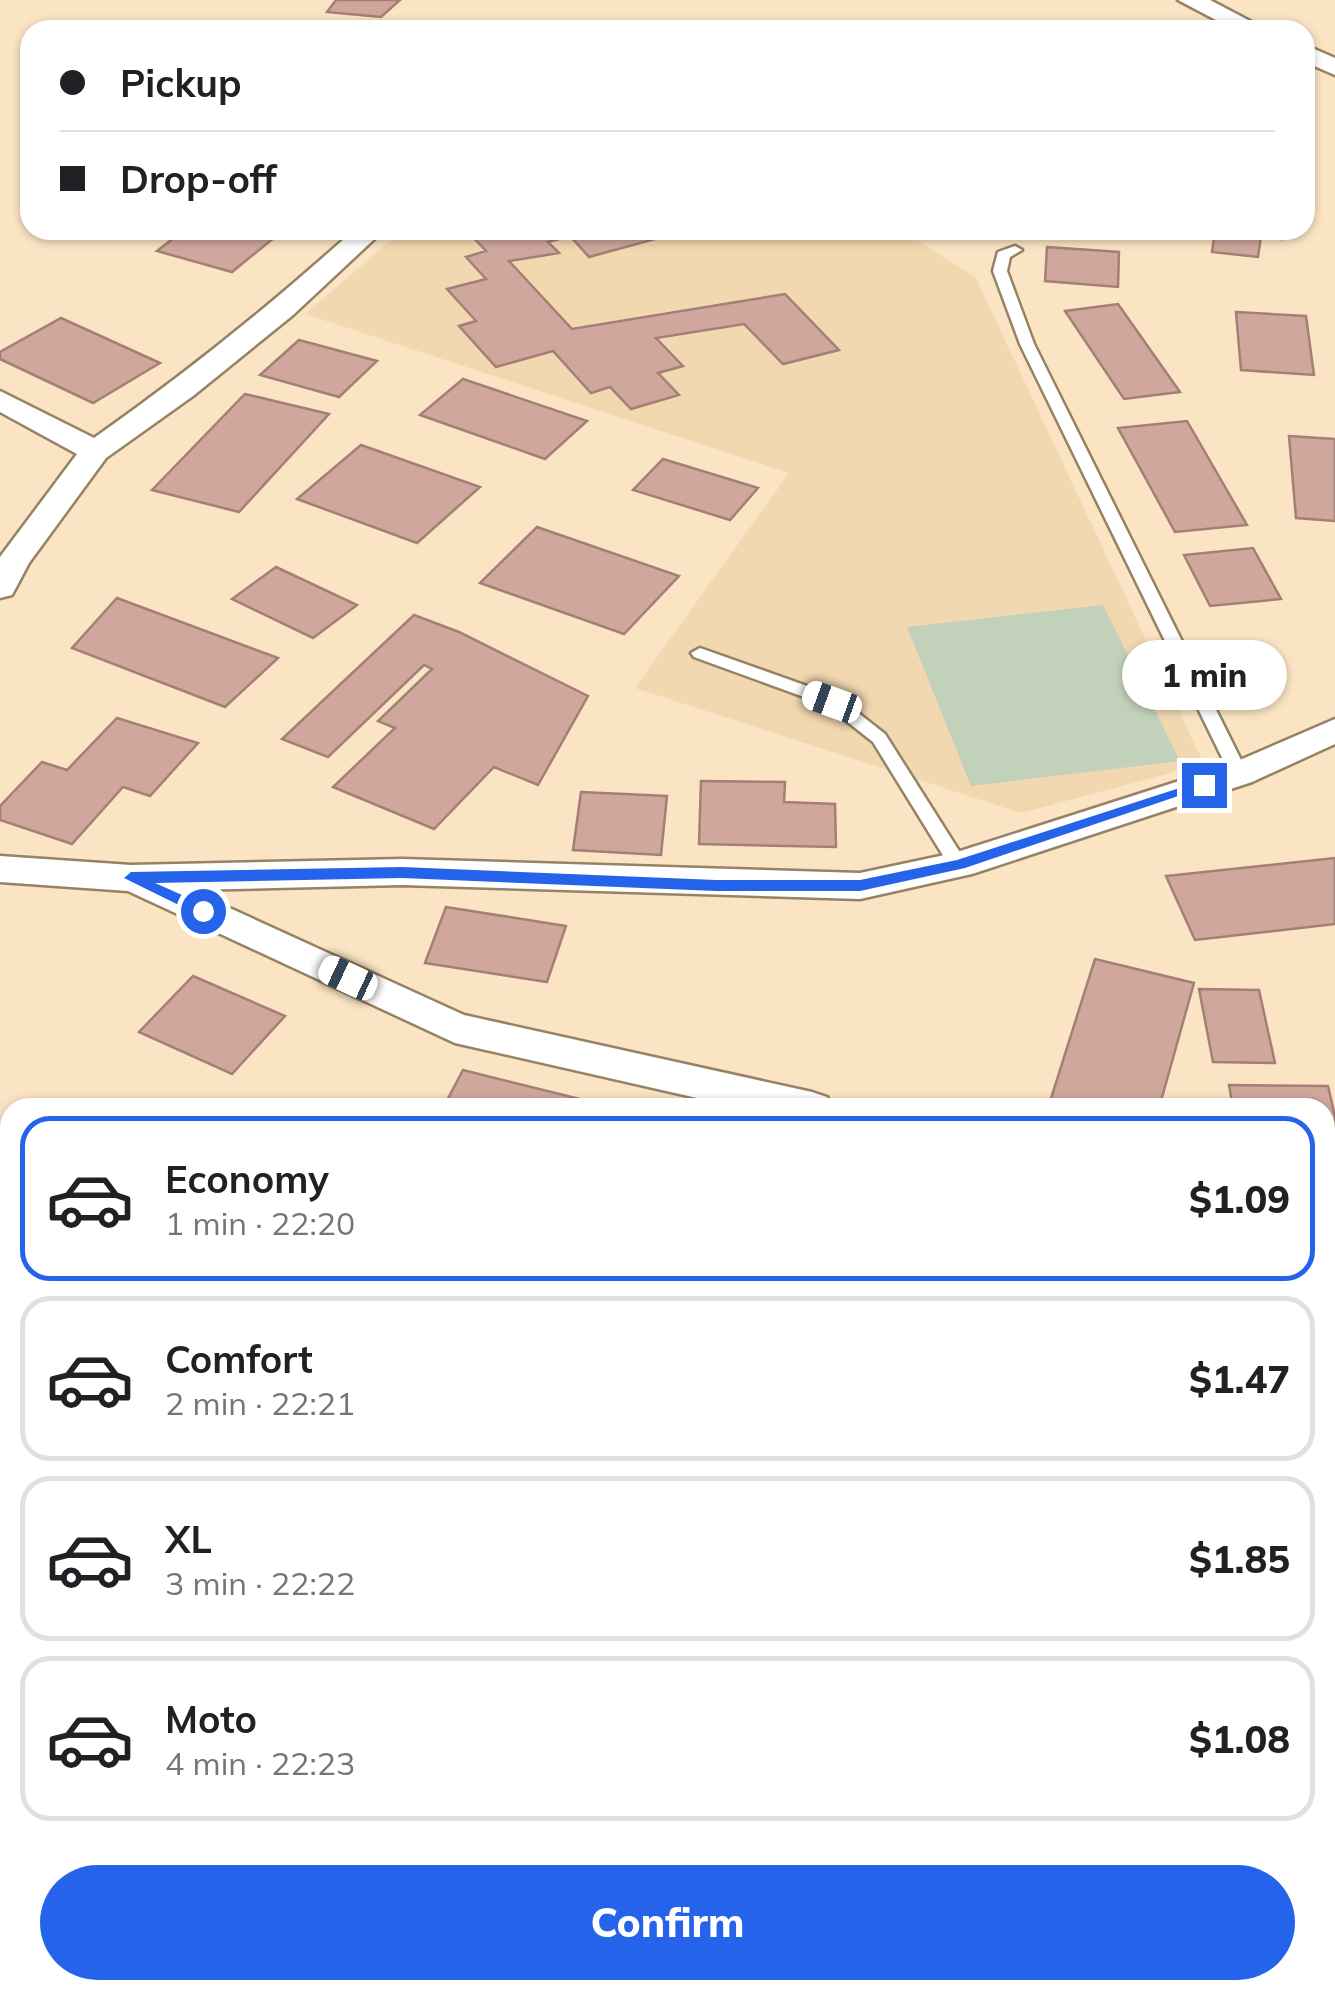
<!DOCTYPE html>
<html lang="en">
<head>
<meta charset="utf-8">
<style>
	:root { --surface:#fff; --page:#f6f6f6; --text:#202124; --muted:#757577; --line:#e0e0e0; --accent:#2563eb }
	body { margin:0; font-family:Mulish,sans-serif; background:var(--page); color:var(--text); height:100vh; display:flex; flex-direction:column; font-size:38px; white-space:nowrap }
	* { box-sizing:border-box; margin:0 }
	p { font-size:32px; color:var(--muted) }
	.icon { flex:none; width:55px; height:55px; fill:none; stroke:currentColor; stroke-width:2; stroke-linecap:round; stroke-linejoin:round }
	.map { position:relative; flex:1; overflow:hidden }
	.side { position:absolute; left:0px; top:1098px; width:1335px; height:902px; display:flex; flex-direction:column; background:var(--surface); border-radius:30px 30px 0 0; box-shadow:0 2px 8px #0004 }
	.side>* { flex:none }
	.top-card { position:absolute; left:20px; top:20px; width:1295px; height:220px; border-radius:30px; box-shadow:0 2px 8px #0004; display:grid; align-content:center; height:220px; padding:0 40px; background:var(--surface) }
	.end { position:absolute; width:45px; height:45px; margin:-22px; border:12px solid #2563eb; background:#fff; box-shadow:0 0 0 5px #fff }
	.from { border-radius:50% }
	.bubble { position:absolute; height:70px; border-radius:35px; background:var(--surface); box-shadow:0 2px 8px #0004; font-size:32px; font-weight:800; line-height:70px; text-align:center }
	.car { position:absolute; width:30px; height:60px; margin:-30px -15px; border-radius:12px; box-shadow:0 0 8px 2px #0007; background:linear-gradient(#fff 24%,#345 0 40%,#fff 0 76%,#345 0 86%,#fff 0) }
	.top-card b { display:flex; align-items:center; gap:35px; height:95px; font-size:38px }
	.top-card b+b { border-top:2px solid var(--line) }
	.top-card i { width:25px; height:25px; background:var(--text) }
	ul { padding:18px 0 0; list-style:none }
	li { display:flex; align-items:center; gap:30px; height:165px; margin:0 20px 15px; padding:0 20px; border:5px solid var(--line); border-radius:30px }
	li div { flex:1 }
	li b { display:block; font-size:38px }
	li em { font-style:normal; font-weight:800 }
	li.current { border-color:var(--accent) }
	li>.icon { width:90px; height:90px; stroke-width:1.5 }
	.cta { display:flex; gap:20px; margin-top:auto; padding:20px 40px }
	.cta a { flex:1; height:115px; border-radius:60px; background:var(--accent); color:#fff; font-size:40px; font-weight:800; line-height:115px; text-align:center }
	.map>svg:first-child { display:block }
</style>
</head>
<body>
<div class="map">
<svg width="1335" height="1999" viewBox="0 0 1335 1999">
	<rect width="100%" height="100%" fill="#fae4c3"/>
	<polygon fill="#f2d8b1" points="403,230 901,230 976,278 1204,764 1021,813 635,688 789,473 305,314"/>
	<polygon fill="#c1d1ba" points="1103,605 1180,761 971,786 907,627"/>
	<g fill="#cfa79d" stroke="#a47f75" stroke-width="2.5">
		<polygon points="336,0 400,0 381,17 327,12"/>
		<polygon points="184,230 267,230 280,233 232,272 157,251"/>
		<polygon points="475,230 688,230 589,257 570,236 548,242 559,253 509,261 572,329 785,294 839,350 783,364 744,324 656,338 683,366 658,373 679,395 631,409 610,387 591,393 553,351 496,367 459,326 476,321 447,289 486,279 466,257 486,251 468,232"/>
		<polygon points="1215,230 1283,230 1282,239 1261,236 1258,257 1212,252"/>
		<polygon points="1047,247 1119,252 1118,287 1045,281"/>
		<polygon points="1118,304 1180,392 1124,399 1065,311"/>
		<polygon points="1236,312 1306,316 1314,375 1241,370"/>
		<polygon points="61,318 160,363 93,403 0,359 0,352"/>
		<polygon points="299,340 377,361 339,397 260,375"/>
		<polygon points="463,379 587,421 545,459 420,415"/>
		<polygon points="245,394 329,414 239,512 152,490"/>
		<polygon points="1187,421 1247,525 1175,532 1118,428"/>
		<polygon points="1289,436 1335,439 1335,521 1296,518"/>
		<polygon points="361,445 480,487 417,543 297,499"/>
		<polygon points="663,459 758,488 730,520 633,490"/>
		<polygon points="537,527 679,576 624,634 480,583"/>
		<polygon points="1253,548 1281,599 1210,606 1184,555"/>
		<polygon points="276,567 357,605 313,638 232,599"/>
		<polygon points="117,598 278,658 225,707 72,648"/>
		<polygon points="414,615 459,632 588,696 538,785 494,767 434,829 333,787 395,728 378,721 432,669 424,665 328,757 282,739"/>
		<polygon points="117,718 198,743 150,796 123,787 72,844 0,820 0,806 42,762 67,770"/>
		<polygon points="701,781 785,782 784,802 835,804 836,847 699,844"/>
		<polygon points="581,792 667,796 661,855 573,850"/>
		<polygon points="1335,858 1335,924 1195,940 1166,876"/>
		<polygon points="446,907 566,926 547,982 425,963"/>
		<polygon points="1095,959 1194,983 1159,1108 1048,1108"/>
		<polygon points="193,976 285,1016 232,1074 139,1032"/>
		<polygon points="1199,989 1259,990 1275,1063 1213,1062"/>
		<polygon points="463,1070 616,1108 443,1108"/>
		<polygon points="1229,1085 1328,1086 1335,1116 1335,1162 1325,1162 1325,1108 1233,1108"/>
		<polygon points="0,1177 10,1184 10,1265 0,1273"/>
		<polygon points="10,1421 10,1532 0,1525 0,1430"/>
		<polygon points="1335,1806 1335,1946 1325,1940 1325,1825"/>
		<polygon points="560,1990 728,1990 723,1999 574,1999"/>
	</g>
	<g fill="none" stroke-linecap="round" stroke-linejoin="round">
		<g stroke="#968264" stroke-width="5">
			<g id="lane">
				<polygon points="1015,246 1022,250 1010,257 1007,271 1034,344 1248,774 1245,778 1233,778 1230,774 1020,344 993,271 998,252"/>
				<polygon points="700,648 838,697 885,734 968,865 966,870 952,870 873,742 826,705 694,657 691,653"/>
				<polygon points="1335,1663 1335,1695 1325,1700 1325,1668"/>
				<polygon points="0,1862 10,1867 10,1904 0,1900"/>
				<polygon points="61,1990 94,1990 98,1999 65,1999"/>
			</g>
		</g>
		<g stroke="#968264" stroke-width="5">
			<g id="street">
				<polygon points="1178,0 1210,0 1267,30 1235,30"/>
				<polygon points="1305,45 1335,58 1335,75 1305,62"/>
				<path d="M354,230h30l-91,85 -100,81 -87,62 -77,105 -17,32 -12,3v-41l77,-103 -77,-42v-21l94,47c91,-64 177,-133 260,-208z"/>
				<polygon points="1335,719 1335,744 1252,782 972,874 860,899 402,885 190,890 464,1015 812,1092 827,1097 833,1108 741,1108 455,1043 128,891 0,882 0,856 131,865 402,859 860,873 954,853 1226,766"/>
				<polygon points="1325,1205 1335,1207 1335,1241 1325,1239"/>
			</g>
		</g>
		<use href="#lane" fill="#fff" fill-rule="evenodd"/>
		<use href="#street" fill="#fff" fill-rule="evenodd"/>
	</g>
	<polygon fill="#2563eb" points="1198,782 1211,785 965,868 860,891 716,891 402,878 155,883 209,907 209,915 203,917 124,878 131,872 402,867 716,880 860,880 957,860"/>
</svg>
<i class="end from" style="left:203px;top:911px"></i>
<i class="end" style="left:1204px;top:785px"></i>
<div class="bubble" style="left:1122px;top:640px;width:165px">1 min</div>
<i class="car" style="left:832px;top:702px;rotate:290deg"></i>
<i class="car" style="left:348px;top:978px;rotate:295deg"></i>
<div class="top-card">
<b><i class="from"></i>Pickup</b>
<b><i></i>Drop-off</b>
</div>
<section class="side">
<ul>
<li class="current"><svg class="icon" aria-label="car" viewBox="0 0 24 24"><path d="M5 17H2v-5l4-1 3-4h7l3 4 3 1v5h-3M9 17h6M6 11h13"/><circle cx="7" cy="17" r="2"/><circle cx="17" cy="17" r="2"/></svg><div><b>Economy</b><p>1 min · 22:20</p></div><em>$1.09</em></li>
<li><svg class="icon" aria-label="car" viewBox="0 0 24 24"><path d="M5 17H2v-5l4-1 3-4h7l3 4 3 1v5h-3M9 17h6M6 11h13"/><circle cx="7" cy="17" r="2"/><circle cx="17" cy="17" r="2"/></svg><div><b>Comfort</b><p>2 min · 22:21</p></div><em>$1.47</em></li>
<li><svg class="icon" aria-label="car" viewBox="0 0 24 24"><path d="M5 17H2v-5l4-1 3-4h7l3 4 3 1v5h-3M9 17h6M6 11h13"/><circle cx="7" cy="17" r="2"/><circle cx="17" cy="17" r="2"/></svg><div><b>XL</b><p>3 min · 22:22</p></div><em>$1.85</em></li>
<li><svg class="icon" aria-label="car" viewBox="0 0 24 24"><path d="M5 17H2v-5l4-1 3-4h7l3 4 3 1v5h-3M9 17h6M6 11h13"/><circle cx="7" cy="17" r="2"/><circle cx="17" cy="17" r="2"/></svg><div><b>Moto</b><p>4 min · 22:23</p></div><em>$1.08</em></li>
</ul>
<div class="cta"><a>Confirm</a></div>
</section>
</div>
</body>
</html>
